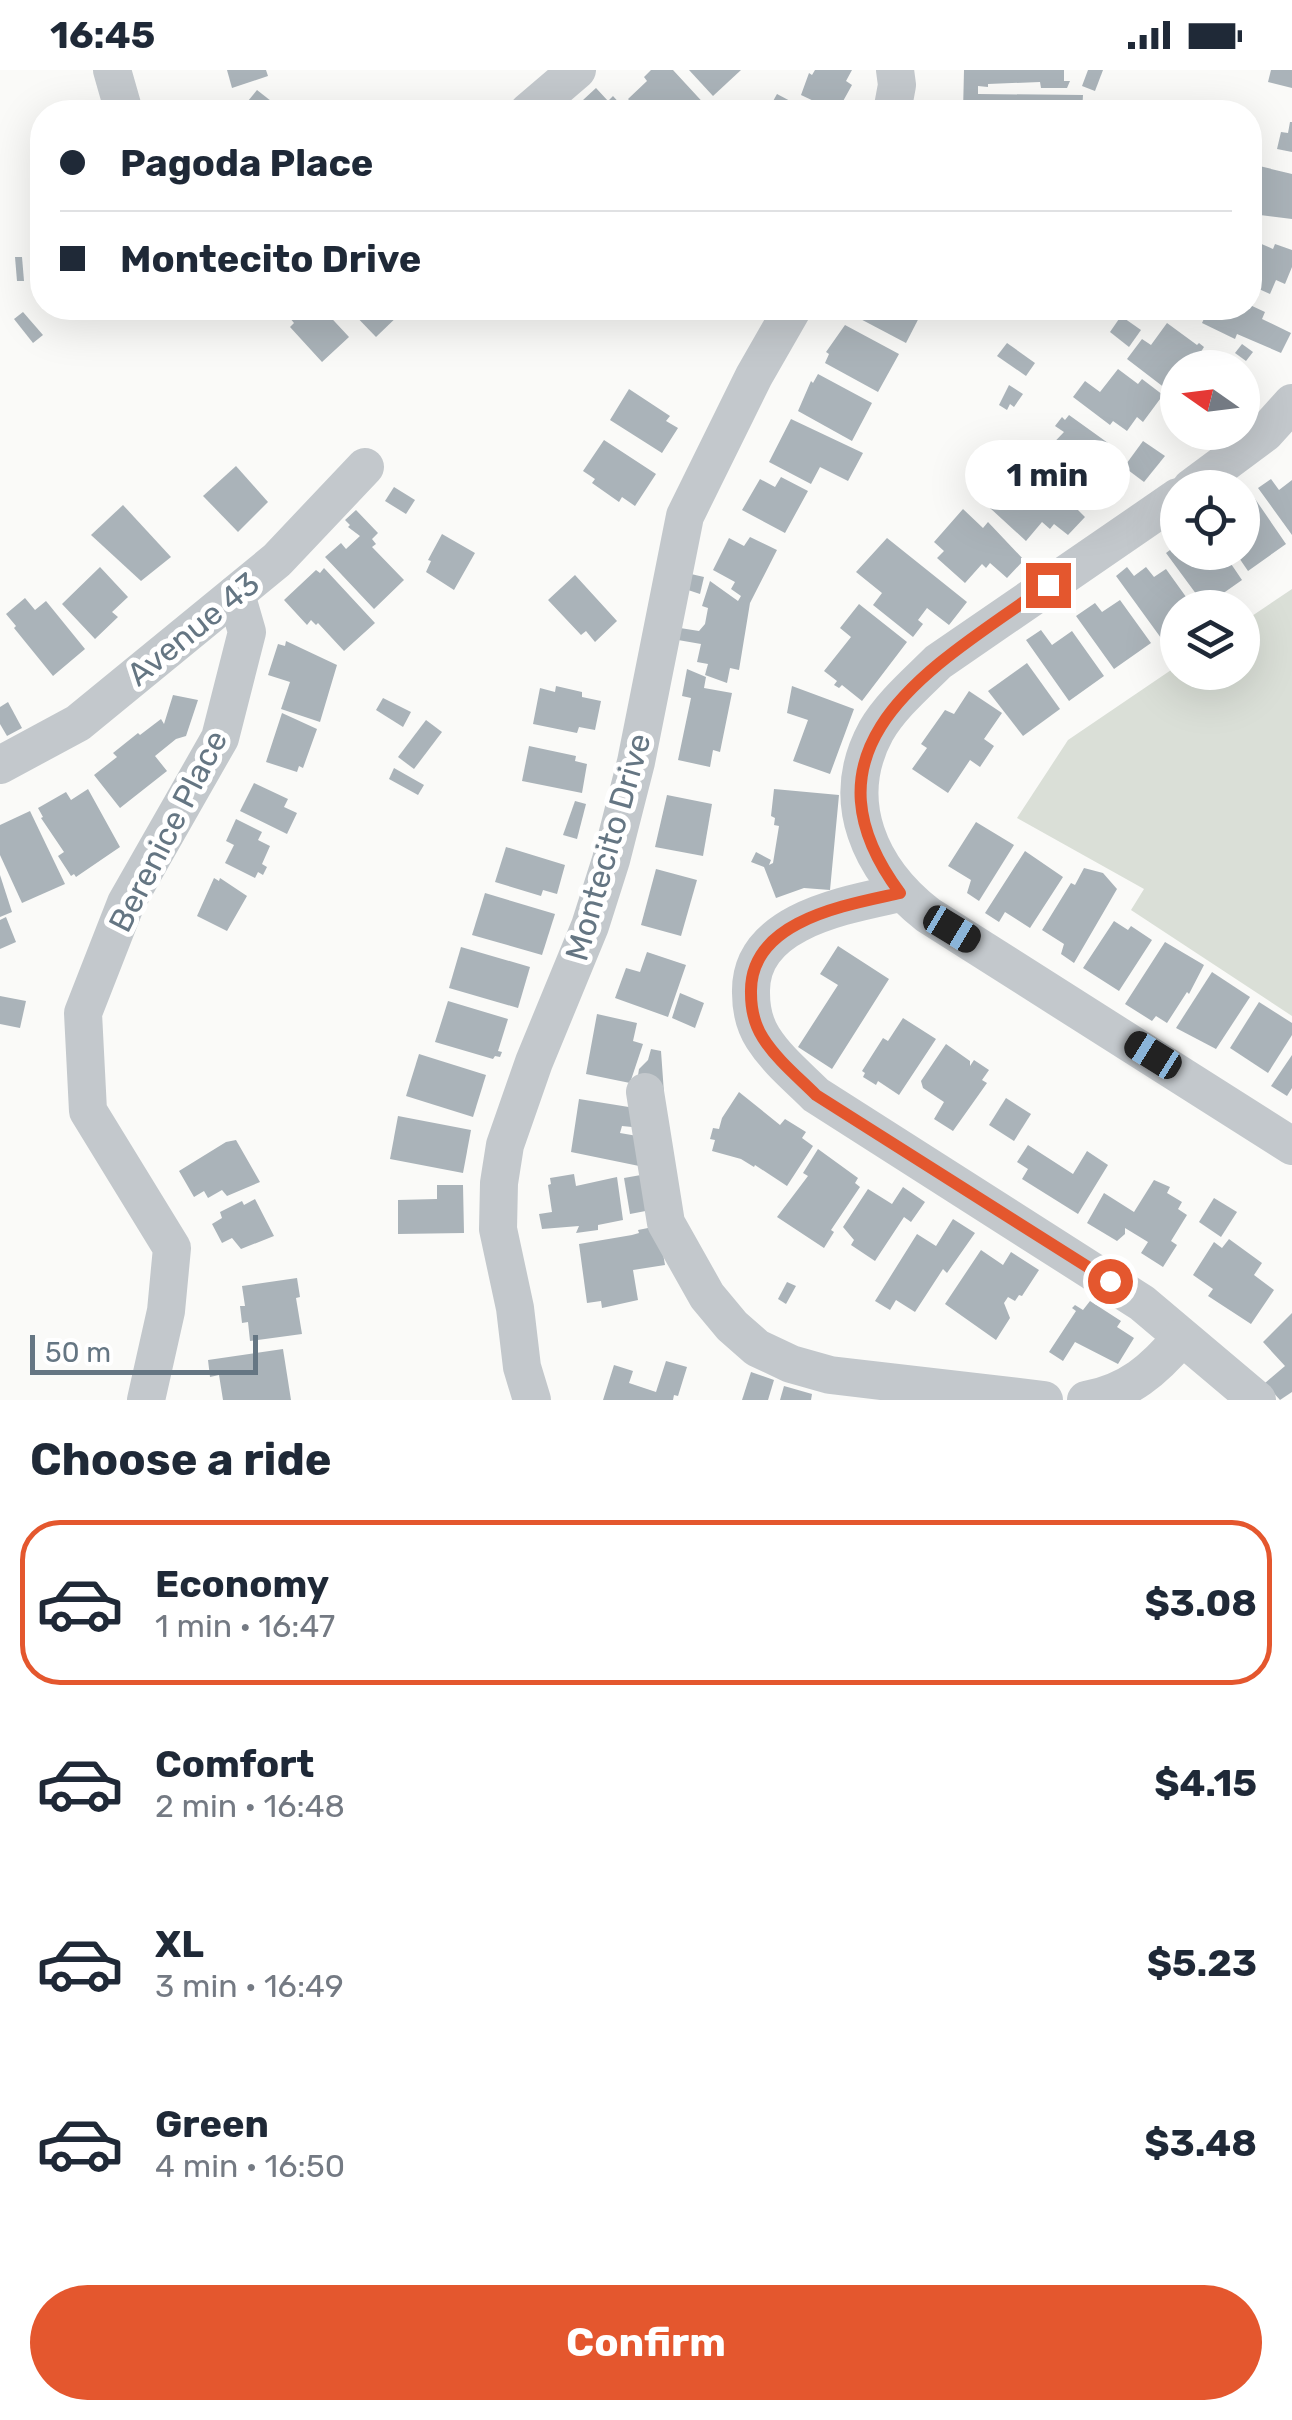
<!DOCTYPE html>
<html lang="en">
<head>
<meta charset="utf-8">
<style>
	:root { --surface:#fff; --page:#f6f6f7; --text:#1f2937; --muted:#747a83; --line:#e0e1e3; --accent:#e4572e }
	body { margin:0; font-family:Rubik,sans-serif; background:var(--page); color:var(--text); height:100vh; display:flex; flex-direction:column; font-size:38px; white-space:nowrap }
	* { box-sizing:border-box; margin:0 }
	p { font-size:32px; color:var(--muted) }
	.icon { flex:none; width:55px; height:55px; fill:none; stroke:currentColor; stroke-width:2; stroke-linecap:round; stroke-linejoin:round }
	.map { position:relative; height:1330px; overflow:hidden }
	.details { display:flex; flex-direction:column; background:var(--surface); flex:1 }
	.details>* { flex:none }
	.hud { position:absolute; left:30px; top:30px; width:1232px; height:220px; border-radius:40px; box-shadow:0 10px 40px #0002; display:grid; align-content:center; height:220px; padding:0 30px; background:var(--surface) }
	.needle { width:65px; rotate:284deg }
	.fabs { position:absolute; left:1160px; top:280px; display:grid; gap:20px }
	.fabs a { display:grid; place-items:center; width:100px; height:100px; border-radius:50%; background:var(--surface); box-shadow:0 10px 40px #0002; font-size:50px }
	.scale { position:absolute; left:30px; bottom:25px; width:228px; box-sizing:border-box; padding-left:10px; border:5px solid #657683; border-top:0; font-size:28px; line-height:35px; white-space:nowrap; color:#657683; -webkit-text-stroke:8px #fff; paint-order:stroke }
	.end { position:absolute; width:45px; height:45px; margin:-22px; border:12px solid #e4572e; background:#fff; box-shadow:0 0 0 5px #fff }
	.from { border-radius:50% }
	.bubble { position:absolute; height:70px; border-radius:35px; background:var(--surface); box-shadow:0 10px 40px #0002; font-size:32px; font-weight:700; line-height:70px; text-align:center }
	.car { position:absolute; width:30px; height:60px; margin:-30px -15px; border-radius:12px; box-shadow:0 0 8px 2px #0007; background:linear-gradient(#222 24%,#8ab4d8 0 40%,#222 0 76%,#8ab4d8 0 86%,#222 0) }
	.hud b { display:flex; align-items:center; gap:35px; height:95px; font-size:38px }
	.hud b+b { border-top:2px solid var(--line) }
	.hud i { width:25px; height:25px; background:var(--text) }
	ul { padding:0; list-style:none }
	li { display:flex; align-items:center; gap:30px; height:165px; margin:0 20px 15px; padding:0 10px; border:5px solid transparent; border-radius:40px }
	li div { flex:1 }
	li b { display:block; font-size:38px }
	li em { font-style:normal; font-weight:700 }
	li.current { border-color:var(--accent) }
	li>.icon { width:90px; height:90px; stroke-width:1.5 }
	h2 { padding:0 30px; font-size:45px; line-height:120px }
	.action { display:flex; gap:20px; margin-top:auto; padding:20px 30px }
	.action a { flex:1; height:115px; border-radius:60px; background:var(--accent); color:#fff; font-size:40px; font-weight:700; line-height:115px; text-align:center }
	.status { display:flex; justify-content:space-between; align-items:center; height:70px; padding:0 50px; background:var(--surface); direction:ltr }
	.status svg { height:28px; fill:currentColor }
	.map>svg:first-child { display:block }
</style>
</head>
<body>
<div class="status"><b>16:45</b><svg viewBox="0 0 49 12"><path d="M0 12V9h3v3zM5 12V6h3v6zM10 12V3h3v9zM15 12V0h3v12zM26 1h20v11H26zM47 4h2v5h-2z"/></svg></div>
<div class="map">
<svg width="1292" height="1330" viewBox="0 0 1292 1330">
	<rect width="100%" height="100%" fill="#fafaf8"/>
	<polygon fill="#dadfd7" points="1292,519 1292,946 1131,840 1144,819 1017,748 1068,670 1177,596 1178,602 1242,602 1243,552"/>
	<g fill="#aab3b9">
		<polygon points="227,0 266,0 268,6 232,18"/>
		<polygon points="651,0 673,0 709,39 706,42 640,42 628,29 647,11 644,7"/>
		<polygon points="689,0 741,0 713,26"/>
		<polygon points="815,0 852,0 846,11 852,15 837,42 801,25 809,3 812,5"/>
		<polygon points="964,0 1064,0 1064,11 1070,11 1067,18 1041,18 1040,12 988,14 988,17 978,16 978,24 1083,25 1082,42 963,42"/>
		<polygon points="1088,0 1103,0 1095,21 1082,16"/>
		<polygon points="1271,0 1292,0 1292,18 1268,12"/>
		<polygon points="596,18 608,31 613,26 622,36 617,40 619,42 570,42"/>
		<polygon points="257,20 285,42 239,42"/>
		<polygon points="777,24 811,42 767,42"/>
		<polygon points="1290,52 1292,52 1292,82 1277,79 1281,62 1288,63"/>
		<polygon points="1251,94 1292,104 1292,149 1252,144 1258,114 1250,112"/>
		<polygon points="1250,169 1273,179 1275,174 1292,180 1292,197 1285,214 1276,210 1270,224 1250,215"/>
		<polygon points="15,187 22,187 24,211 17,211"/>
		<polygon points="1250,235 1265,242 1262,249 1291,263 1281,283 1237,264 1235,269 1202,253 1209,238 1250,238"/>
		<polygon points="289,238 322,238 349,267 322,292 290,257 294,253 285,242"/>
		<polygon points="348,238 400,238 403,241 376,267"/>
		<polygon points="855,238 924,238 906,273 851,244"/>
		<polygon points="23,242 43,265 33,273 14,249"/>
		<polygon points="1121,246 1141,260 1129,277 1110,262"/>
		<polygon points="1167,253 1197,275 1199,273 1204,277 1191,298 1178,298 1178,321 1174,325 1127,289 1142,269 1151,275"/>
		<polygon points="845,255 899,284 878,322 825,293 829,284 826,282"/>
		<polygon points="1007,273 1035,293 1026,306 997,286"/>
		<polygon points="1242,274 1253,282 1246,291 1235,283"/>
		<polygon points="1118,299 1138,314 1142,309 1163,325 1143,352 1137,347 1127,361 1113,351 1110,355 1073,327 1085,311 1100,322"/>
		<polygon points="818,304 872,333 852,371 798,341 811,311 813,313"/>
		<polygon points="1009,315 1023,324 1014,337 1010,334 1007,340 999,335"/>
		<polygon points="629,319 670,346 666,351 678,358 662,383 610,350"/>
		<polygon points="1069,345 1108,373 1080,415 1041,386 1064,362 1055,356 1062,347 1065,350"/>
		<polygon points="791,349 863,383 848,411 820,397 811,414 769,392"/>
		<polygon points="604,370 656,404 635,436 622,427 619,432 592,413 595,409 583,401"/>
		<polygon points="1143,371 1165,386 1144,412 1124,397"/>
		<polygon points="1014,395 1020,401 1024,397 1057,426 1060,422 1085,447 1068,465 1054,454 1050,459 1042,452 1026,471 978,427 995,407 1006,417 1009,414 1002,408"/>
		<polygon points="236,396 268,432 238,462 203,426"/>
		<polygon points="781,407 808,421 785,463 742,440 760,409 775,417"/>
		<polygon points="1271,409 1279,420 1292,410 1292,465 1258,418"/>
		<polygon points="394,417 415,430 406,444 385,431"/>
		<polygon points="1249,420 1286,474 1248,501 1235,482 1242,482 1242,425"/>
		<polygon points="123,435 171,487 141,511 91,465"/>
		<polygon points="963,439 983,458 988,452 1024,490 1007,508 990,493 986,498 982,494 965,513 937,488 944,481 934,472"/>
		<polygon points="356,440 378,463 372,469 376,474 372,477 404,510 374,539 325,487 341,473 346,479 360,466 348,457 350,455 345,450"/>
		<polygon points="442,464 475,483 454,520 426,502 431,491 428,490"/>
		<polygon points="750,467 777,480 750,533 739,600 730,598 727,613 705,605 708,594 697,592 701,574 678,570 680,558 699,561 705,554 708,538 702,536 710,511 738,531 741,526 731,519 735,512 713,500 729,468 744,476"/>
		<polygon points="887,468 967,532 949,555 927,538 918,550 923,554 913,567 873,535 882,523 856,502"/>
		<polygon points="1178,474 1178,482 1223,482 1242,510 1205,536 1166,483"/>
		<polygon points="100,497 128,527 112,542 118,547 95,569 62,534"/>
		<polygon points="1127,497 1134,506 1146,497 1154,507 1166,499 1194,538 1178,538 1178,556 1161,568 1116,506"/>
		<polygon points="324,498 375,553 344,581 318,553 316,555 311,550 307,555 284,530 316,500 320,503"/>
		<polygon points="691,504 704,507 700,524 688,520"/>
		<polygon points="575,505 617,551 595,572 586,561 581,565 548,530"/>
		<polygon points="25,528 35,540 46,531 85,579 53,606 14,558 16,556 6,544"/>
		<polygon points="1120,530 1151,573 1114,599 1076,546 1095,533 1102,542"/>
		<polygon points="859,534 907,572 862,631 842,615 839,618 834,615 837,611 824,601 851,567 840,558"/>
		<polygon points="1041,560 1052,575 1072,561 1104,606 1069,631 1026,570"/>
		<polygon points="286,571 337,595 320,652 281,639 290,612 268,605 278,574 285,576"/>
		<polygon points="1027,593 1060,639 1023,666 988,621"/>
		<polygon points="687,599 706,607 704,618 732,623 720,682 713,680 710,697 678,690 691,628 682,626"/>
		<polygon points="556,616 582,622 582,627 601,631 595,660 579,657 577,663 533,654 540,618 555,622"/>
		<polygon points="792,616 854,639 830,704 793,691 808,650 787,643"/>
		<polygon points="969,621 1002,643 984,669 994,676 980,697 970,690 948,723 912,699 927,678 921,674 945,640 954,644"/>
		<polygon points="173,625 198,630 186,666 176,669 155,686 167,701 120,738 94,705 117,687 113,683 138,663 140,665 161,649 164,654"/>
		<polygon points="383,628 411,642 403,657 376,640"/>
		<polygon points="8,632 22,658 7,666 0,654 0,637"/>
		<polygon points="282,643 317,659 303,698 299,696 297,702 266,692"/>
		<polygon points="426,650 442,662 414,699 398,687"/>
		<polygon points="529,676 576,686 575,691 587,694 582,723 522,711"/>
		<polygon points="394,698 424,715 418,725 389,709"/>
		<polygon points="254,713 288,729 284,737 297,743 287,764 240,741"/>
		<polygon points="88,719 120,777 76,807 74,804 71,806 58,786 64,782 41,748 43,747 38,738 66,722 71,730"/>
		<polygon points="774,719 839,725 830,820 804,818 776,828 764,797 751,792 756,782 771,790 769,795 773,793 779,756 774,755 775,748 771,746"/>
		<polygon points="667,725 712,734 703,786 655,777"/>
		<polygon points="575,731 586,734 577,769 563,765"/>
		<polygon points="30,741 65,814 22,833 0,785 0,755"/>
		<polygon points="236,749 262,762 258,770 270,776 262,794 267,797 263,805 258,802 255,808 225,793 234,775 226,771"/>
		<polygon points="976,752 1014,775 979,831 967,823 971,810 948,796"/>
		<polygon points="506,777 565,795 557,824 543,820 541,826 495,812"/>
		<polygon points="1025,781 1063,807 1030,858 1005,842 999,852 985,843"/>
		<polygon points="1084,798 1103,803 1117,819 1074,893 1061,884 1064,874 1042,860 1071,813 1075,815"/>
		<polygon points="656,799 697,810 681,866 641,855"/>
		<polygon points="0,805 12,842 0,847"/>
		<polygon points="214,808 219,811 220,808 247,826 227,861 197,846"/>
		<polygon points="485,823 555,844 542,885 472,865"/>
		<polygon points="6,847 16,872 0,879 0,850"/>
		<polygon points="1114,851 1128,860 1131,856 1152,870 1119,921 1083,898"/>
		<polygon points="1165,872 1204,895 1189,924 1187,922 1167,953 1156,946 1152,951 1125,934"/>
		<polygon points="838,876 889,909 832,999 798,977 838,915 820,904"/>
		<polygon points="461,877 530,897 518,938 449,918"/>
		<polygon points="647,882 686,895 668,947 615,928 626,898 640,902"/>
		<polygon points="1212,902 1250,927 1216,979 1176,958"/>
		<polygon points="680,923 704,933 695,958 672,948"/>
		<polygon points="0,926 26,931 20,958 0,954"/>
		<polygon points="448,931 508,949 498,981 502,982 500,987 495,986 493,989 435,972"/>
		<polygon points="1259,932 1292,953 1292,965 1268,1003 1230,978"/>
		<polygon points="597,944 637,953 633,971 643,974 630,1013 586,1004"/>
		<polygon points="903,948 936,969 899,1025 878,1011 876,1015 863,1007 865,1003 862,1001 883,968 888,971"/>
		<polygon points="946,974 970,991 970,996 974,990 989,1000 982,1010 987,1013 953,1061 934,1049 944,1032 923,1018 921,1011"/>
		<polygon points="651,979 661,981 664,1023 636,1018 639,999 648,990"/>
		<polygon points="419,984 486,1005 473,1047 406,1026"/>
		<polygon points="1292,985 1292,1018 1287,1026 1271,1016"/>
		<polygon points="739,1022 780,1055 785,1049 806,1062 802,1068 813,1076 787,1116 755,1095 754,1097 741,1089 712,1081 715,1070 710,1069 713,1058 719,1059 722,1048"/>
		<polygon points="1006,1028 1031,1044 1014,1071 989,1055"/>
		<polygon points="579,1029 635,1038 632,1057 622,1056 620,1063 649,1068 644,1097 571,1082"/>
		<polygon points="398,1046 471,1060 463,1103 390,1089"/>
		<polygon points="236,1070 260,1112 227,1126 222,1120 208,1128 204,1121 194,1127 179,1101 226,1072"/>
		<polygon points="1028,1075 1073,1104 1087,1081 1108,1095 1078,1144 1022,1109 1028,1099 1017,1092"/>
		<polygon points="818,1079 858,1108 855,1113 860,1117 831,1160 834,1162 824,1178 777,1147 808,1106 803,1103"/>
		<polygon points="652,1103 656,1139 630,1144 624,1108"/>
		<polygon points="574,1104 576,1116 617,1107 623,1150 598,1155 598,1160 576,1163 579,1156 542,1159 539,1144 552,1142 548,1115 551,1114 550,1108"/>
		<polygon points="1154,1110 1170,1117 1167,1123 1182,1132 1178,1139 1187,1145 1171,1171 1177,1175 1163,1197 1141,1183 1148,1172 1125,1158 1125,1164 1117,1171 1087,1153 1104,1123 1134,1142"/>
		<polygon points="437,1115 463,1115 464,1163 398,1164 398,1130 437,1129"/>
		<polygon points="903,1117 925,1132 911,1152 904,1147 875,1191 851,1175 854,1170 843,1157 868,1119 892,1134"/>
		<polygon points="1214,1128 1237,1142 1221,1167 1199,1152"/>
		<polygon points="255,1129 274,1166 241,1179 232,1168 222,1173 212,1154 222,1148 220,1142 242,1131 244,1135"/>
		<polygon points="953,1149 975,1163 947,1203 943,1199 915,1242 896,1230 890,1240 875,1231 917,1164 936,1176"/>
		<polygon points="653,1157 659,1160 665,1195 633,1200 638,1230 602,1238 601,1231 587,1233 579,1174 632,1165 639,1163 638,1160"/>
		<polygon points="1229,1169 1262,1193 1254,1205 1274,1220 1251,1254 1208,1226 1213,1219 1193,1205 1214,1172 1222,1178"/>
		<polygon points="981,1180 1003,1195 1011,1182 1039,1200 1022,1226 1019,1225 1015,1231 1008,1227 1004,1233 1010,1248 996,1270 945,1234"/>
		<polygon points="297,1208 300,1227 296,1228 302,1264 250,1271 248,1252 242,1253 240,1236 245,1236 242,1216"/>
		<polygon points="787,1212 796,1216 786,1234 778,1229"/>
		<polygon points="1090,1231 1121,1251 1117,1257 1134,1268 1118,1294 1075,1272 1063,1291 1049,1282 1076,1241 1072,1238 1075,1235 1083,1240"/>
		<polygon points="1292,1243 1292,1322 1280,1330 1265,1313 1285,1296 1263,1272"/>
		<polygon points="283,1279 291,1330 223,1330 219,1305 210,1307 208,1290"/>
		<polygon points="666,1291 687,1297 678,1326 674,1325 673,1330 603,1330 614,1295 633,1301 629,1313 656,1322"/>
		<polygon points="751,1302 774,1310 768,1330 742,1330"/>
		<polygon points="784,1316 812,1324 811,1330 780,1330"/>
	</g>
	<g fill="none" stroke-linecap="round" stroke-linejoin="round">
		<g stroke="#c3c8cc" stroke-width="38">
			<polyline points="112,0 124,42"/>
			<polyline points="528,42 577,0"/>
			<polyline points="892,42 897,15 895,0"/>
			<polyline points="1191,418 1265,363 1292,333"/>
			<path d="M1178,427l-240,165c-21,21 -47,43 -62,69 -38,70 -6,139 52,184l364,231"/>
			<polyline points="0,695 78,653 277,490 365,397"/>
			<path d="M900,823c-53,12 -151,27 -149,100 0,16 3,31 12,45 14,22 35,39 53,57l326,208 115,97"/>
			<polyline points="645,1022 666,1153 707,1226 732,1256 757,1278 791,1294 830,1305 1044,1330"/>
			<polyline points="146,1330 166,1241 172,1178 88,1041 83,943 126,833 220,668 247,562 236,524"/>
			<polyline points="532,1330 522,1297 515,1238 498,1159 499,1113 505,1075 534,992 590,856 611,790 636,692 685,446 754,306 793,238"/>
			<path d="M1086,1330c43,-8 68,-30 95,-62"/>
		</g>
	</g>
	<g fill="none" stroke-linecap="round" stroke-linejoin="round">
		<path stroke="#e4572e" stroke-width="12" d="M1048,515c-109,78 -260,157 -148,308 -53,12 -151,27 -149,100 0,16 3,31 12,45 14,22 35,39 53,57l294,186"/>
	</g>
	<g text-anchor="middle" stroke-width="10" stroke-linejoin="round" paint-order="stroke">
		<g font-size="32" fill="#657683" stroke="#fff">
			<text transform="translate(193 559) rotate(-39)" y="11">Avenue 43</text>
			<text transform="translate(168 761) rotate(-63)" y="11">Berenice Place</text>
			<text transform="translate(608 777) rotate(-74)" y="11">Montecito Drive</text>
		</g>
	</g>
</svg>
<div class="fabs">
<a><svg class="needle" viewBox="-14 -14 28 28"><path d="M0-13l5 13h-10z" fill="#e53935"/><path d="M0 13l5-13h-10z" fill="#747a83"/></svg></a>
<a><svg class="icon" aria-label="locate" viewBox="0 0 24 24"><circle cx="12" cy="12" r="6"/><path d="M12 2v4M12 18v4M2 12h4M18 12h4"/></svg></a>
<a><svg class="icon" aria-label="layers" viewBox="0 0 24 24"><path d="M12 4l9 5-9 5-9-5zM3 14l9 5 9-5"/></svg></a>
</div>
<div class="scale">50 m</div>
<i class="end from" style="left:1110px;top:1211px"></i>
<i class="end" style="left:1048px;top:515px"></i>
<div class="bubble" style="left:965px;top:370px;width:165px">1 min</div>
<i class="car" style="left:952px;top:859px;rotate:121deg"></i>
<i class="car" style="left:1153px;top:985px;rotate:302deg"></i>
<div class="hud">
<b><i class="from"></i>Pagoda Place</b>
<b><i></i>Montecito Drive</b>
</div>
</div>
<section class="details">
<h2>Choose a ride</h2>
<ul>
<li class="current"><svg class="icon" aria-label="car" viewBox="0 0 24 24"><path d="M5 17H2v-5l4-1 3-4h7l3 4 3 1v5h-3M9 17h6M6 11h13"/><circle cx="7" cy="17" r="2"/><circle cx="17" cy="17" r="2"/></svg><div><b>Economy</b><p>1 min · 16:47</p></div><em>$3.08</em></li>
<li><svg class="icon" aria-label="car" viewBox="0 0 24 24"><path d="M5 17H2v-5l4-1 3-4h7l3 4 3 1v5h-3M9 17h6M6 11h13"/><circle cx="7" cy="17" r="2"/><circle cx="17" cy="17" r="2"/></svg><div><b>Comfort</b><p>2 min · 16:48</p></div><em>$4.15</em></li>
<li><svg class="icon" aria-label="car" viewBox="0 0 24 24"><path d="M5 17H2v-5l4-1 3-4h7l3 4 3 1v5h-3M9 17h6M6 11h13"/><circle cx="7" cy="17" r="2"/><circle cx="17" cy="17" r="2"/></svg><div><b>XL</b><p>3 min · 16:49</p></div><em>$5.23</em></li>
<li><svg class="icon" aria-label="car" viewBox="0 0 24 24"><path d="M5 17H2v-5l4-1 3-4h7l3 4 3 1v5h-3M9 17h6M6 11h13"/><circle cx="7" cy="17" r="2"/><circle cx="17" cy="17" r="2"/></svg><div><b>Green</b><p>4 min · 16:50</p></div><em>$3.48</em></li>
</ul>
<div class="action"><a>Confirm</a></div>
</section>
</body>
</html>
